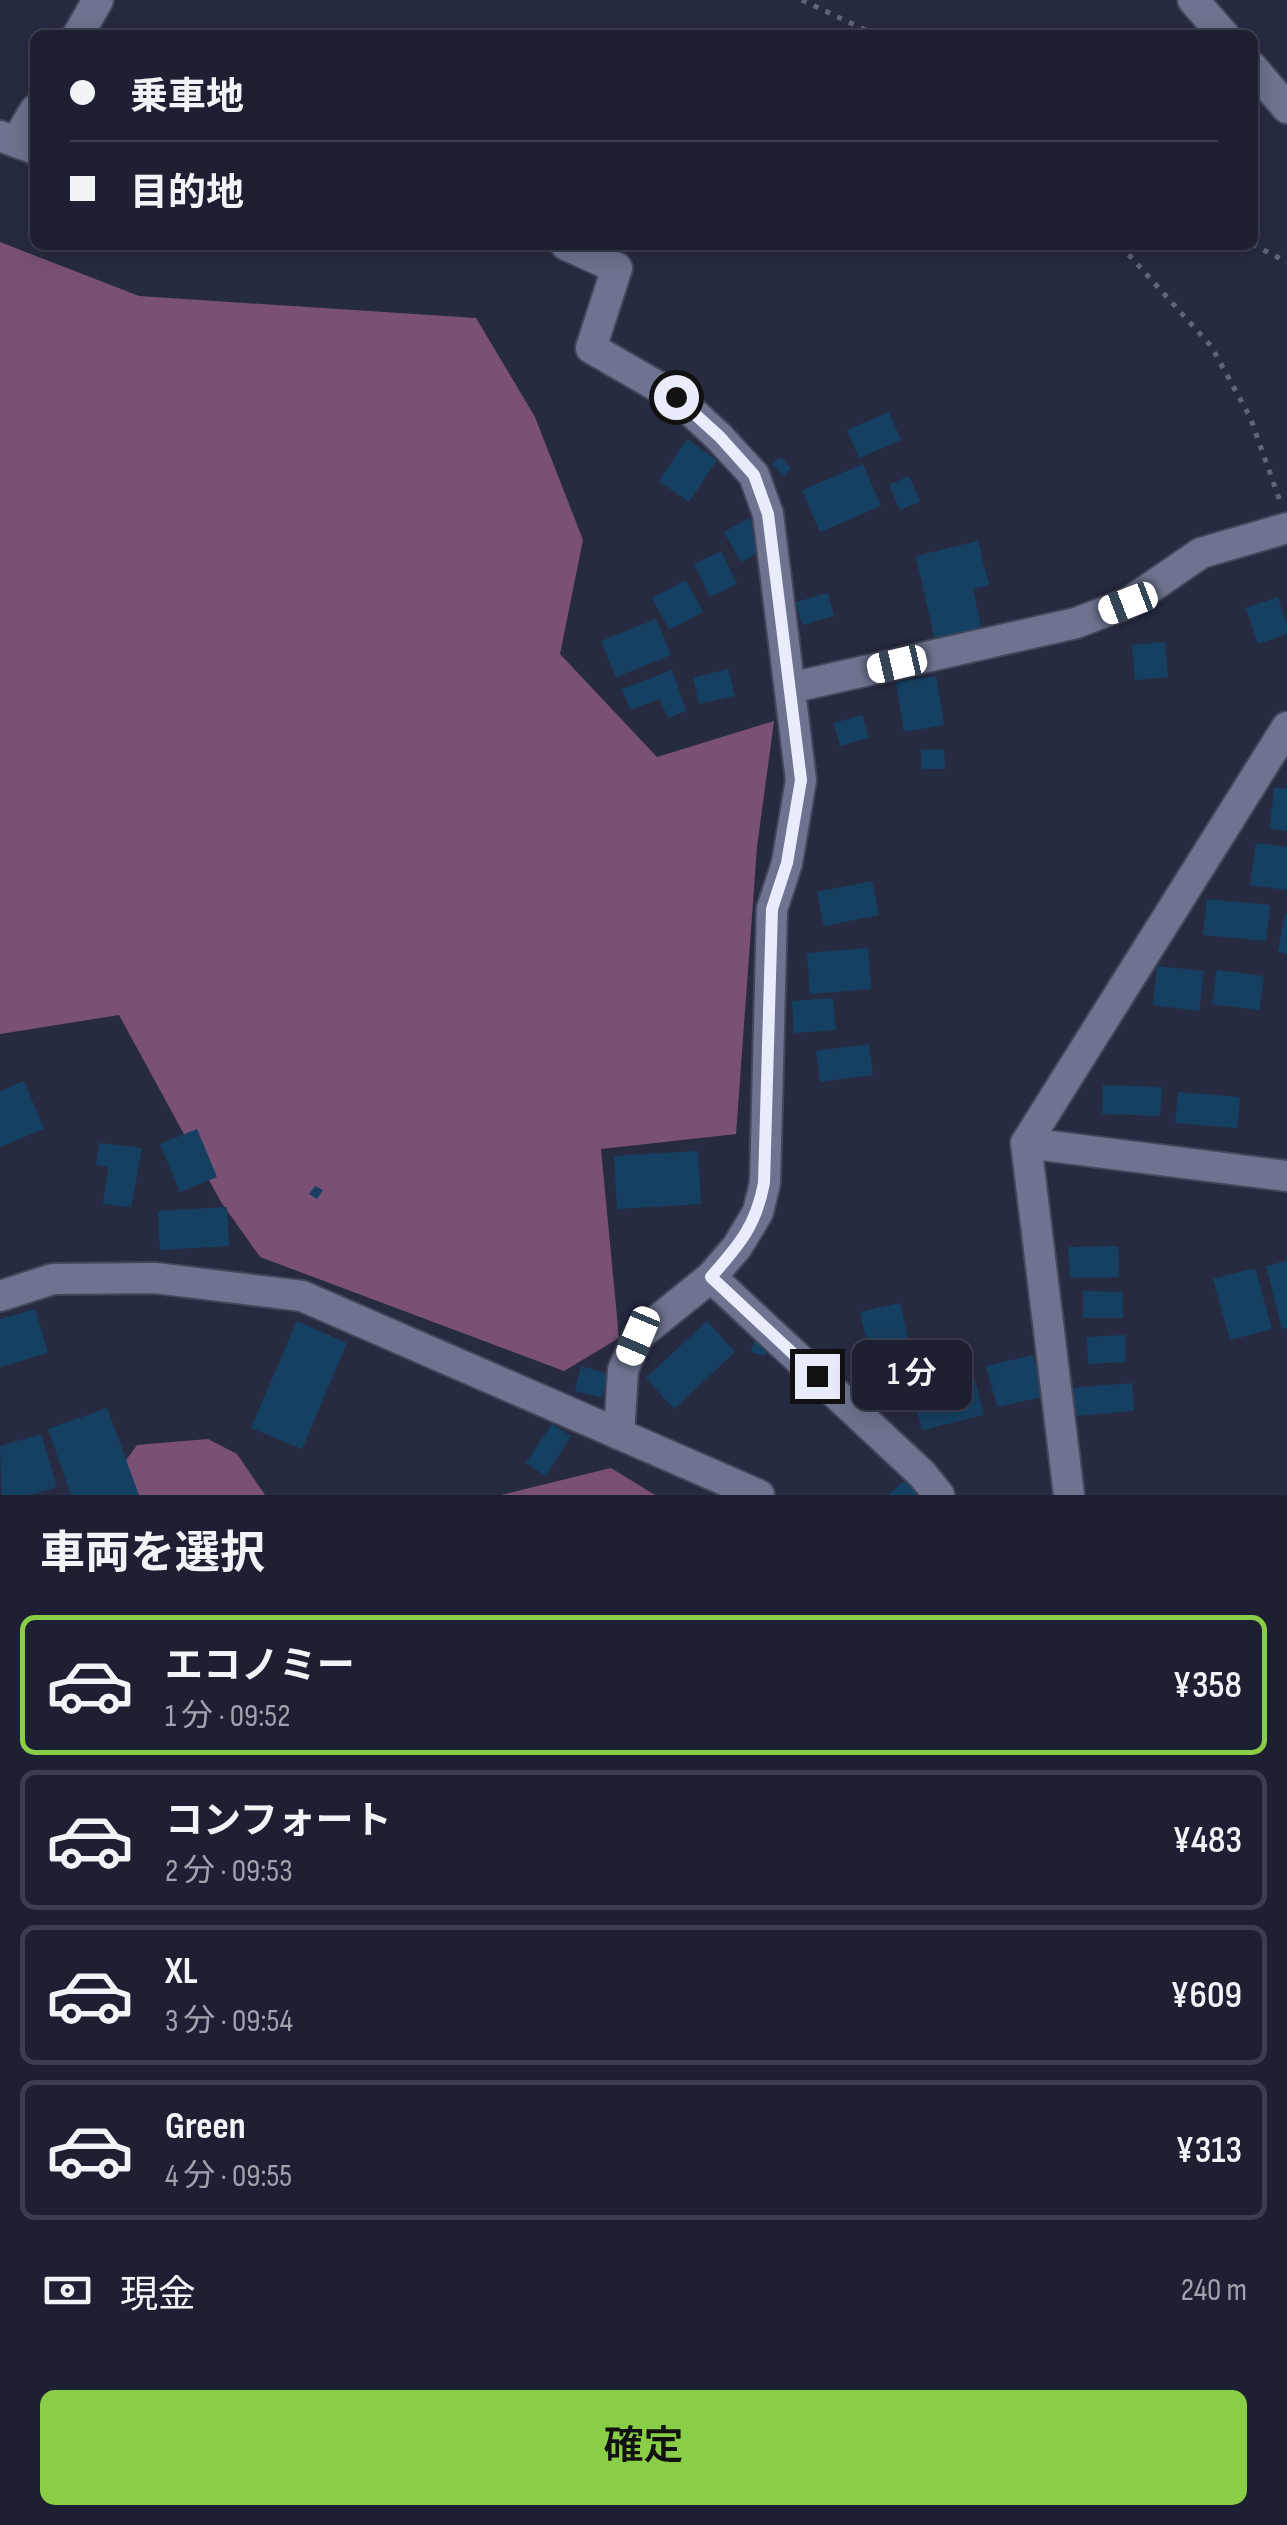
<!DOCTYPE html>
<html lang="ja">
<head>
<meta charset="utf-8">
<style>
	:root { --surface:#1d2032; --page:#25283a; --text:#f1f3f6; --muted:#a0a3ac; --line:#3b3e4d; --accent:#8ace47 }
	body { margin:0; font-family:"Sofia Sans Condensed","Noto Sans JP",sans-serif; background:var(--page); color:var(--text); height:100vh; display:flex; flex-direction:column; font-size:38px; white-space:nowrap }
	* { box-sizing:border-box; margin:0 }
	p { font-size:32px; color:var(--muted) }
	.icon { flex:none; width:55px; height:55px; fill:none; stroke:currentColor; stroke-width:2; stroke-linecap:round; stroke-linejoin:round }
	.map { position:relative; height:1495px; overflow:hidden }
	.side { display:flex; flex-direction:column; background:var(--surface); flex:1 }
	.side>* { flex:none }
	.top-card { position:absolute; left:30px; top:30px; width:1228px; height:220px; border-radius:15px; box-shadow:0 5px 25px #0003,0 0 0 2px var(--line); display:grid; align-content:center; height:220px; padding:0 40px; background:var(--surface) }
	.end { position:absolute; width:45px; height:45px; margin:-22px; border:12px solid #e8ecfb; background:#111; box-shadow:0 0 0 5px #111 }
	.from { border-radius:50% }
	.bubble { position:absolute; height:70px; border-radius:15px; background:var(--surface); box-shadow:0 5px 25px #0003,0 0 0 2px var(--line); font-size:32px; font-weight:600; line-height:70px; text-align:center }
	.car { position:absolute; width:30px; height:60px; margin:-30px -15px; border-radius:12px; box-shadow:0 0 8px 2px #0007; background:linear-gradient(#fff 24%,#345 0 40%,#fff 0 76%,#345 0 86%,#fff 0) }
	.top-card b { display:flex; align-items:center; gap:35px; height:95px; font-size:38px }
	.top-card b+b { border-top:2px solid var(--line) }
	.top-card i { width:25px; height:25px; background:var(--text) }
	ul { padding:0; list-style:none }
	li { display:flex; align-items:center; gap:30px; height:140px; margin:0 20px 15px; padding:0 20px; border:5px solid var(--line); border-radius:15px }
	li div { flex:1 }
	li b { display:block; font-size:38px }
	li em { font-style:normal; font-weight:600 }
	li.selected { border-color:var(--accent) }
	li>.icon { width:90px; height:90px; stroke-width:1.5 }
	h2 { padding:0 40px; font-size:45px; line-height:120px }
	.pay { display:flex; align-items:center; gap:25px; height:110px; padding:0 40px; font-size:38px }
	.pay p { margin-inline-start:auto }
	.cta { display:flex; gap:20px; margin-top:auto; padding:20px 40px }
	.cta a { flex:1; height:115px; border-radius:15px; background:var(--accent); color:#111; font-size:40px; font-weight:600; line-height:115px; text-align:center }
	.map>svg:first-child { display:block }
</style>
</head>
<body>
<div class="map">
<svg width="1287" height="1495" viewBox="0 0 1287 1495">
	<rect width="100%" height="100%" fill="#272b42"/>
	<g fill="#7a5174">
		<polygon points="0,242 139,296 476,318 535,417 583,540 560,654 657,757 774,721 757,847 736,1134 601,1149 619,1338 564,1371 260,1257 221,1202 119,1015 0,1034"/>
		<polygon points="208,1439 237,1454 265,1495 104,1495 105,1489 137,1445"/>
		<polygon points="611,1468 655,1495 501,1495"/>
	</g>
	<g fill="#164062">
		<polygon points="889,412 901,440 859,458 847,430"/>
		<polygon points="687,439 717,460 689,502 659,481"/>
		<polygon points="781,457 791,469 783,476 772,464"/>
		<polygon points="863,464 881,506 820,532 802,490"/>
		<polygon points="909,476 920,502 900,510 889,485"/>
		<polygon points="749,518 766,548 741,562 724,532"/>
		<polygon points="978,541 989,585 973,589 982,631 935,641 916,556"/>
		<polygon points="721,551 737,584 710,597 694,564"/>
		<polygon points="686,580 703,612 669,630 652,598"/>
		<polygon points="828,593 834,616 802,625 796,602"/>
		<polygon points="1278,597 1287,625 1287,634 1258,644 1246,608"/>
		<polygon points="656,619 671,655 616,677 601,641"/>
		<polygon points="1165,642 1168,677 1135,680 1132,645"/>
		<polygon points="728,669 735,696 699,704 693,678"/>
		<polygon points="672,670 686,711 668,718 660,699 630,710 622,689"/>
		<polygon points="936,676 944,725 904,732 896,682"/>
		<polygon points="862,715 869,738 840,746 834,723"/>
		<polygon points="944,749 945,769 922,769 921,750"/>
		<polygon points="1274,787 1287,789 1287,831 1270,829"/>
		<polygon points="1256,843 1287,847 1287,890 1250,885"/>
		<polygon points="872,881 879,915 824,926 817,892"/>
		<polygon points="1207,899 1270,905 1266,941 1203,935"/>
		<polygon points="1285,914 1287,914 1287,954 1278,952"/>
		<polygon points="868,948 871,989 810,994 807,953"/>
		<polygon points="1157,966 1204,971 1199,1011 1153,1005"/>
		<polygon points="1217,970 1264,976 1259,1010 1212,1004"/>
		<polygon points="833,998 836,1030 794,1033 792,1001"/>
		<polygon points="869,1044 873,1075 820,1082 816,1051"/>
		<polygon points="24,1081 44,1129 0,1147 0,1091"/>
		<polygon points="1103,1085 1162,1087 1160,1116 1102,1114"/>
		<polygon points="1178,1092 1240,1097 1237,1128 1175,1123"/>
		<polygon points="197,1129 217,1177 180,1192 160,1144"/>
		<polygon points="99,1143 142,1148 131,1207 103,1204 108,1167 96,1165"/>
		<polygon points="698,1151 701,1204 617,1209 614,1156"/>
		<polygon points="315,1186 323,1190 317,1199 309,1194"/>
		<polygon points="227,1207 229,1246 160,1250 158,1211"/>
		<polygon points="1118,1246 1119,1277 1070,1278 1068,1247"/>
		<polygon points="1287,1261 1287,1328 1282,1329 1266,1266"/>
		<polygon points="1255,1268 1272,1329 1230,1340 1213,1279"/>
		<polygon points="1083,1291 1123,1292 1123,1318 1083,1318"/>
		<polygon points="900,1303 908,1338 868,1347 860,1312"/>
		<polygon points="35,1309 48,1353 0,1367 0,1319"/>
		<polygon points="297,1321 347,1343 302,1449 251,1428"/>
		<polygon points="707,1321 735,1352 674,1409 646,1378"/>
		<polygon points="1125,1335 1126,1362 1088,1364 1087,1337"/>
		<polygon points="754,1341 769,1345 765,1356 751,1352"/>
		<polygon points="1033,1355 1043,1397 997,1407 986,1366"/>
		<polygon points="581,1366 608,1374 602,1398 575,1391"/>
		<polygon points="973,1372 984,1415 922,1430 911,1387"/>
		<polygon points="1132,1383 1134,1411 1075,1416 1073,1388"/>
		<polygon points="107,1408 139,1495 71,1495 48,1429"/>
		<polygon points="552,1424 571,1436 546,1476 526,1463"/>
		<polygon points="41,1434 57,1487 30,1495 2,1495 0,1446"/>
		<polygon points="909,1477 925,1495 888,1495"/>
	</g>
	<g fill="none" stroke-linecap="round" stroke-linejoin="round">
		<g stroke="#44475b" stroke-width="34">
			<g id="minor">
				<polyline points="1193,0 1224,35"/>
				<polyline points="78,35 98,0"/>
				<polyline points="1252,67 1287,108"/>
				<polyline points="0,136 35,149"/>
				<polyline points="16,142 35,110"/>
				<polyline points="566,245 617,268 591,348 676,397 719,437 754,475 768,514 801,780 787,863 772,909 765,1183 758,1212 737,1247 711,1277 638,1336 623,1370 619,1434"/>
				<polyline points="790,688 1076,623 1128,603 1201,553 1287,528"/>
				<polyline points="1026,1143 1287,1176"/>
				<polyline points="711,1277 922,1474 939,1495"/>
				<polyline points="0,1296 53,1279 155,1278 302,1296 759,1495"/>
				<polyline points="1069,1495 1026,1143 1287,727"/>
			</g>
		</g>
		<g stroke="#61657a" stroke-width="5" stroke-dasharray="5 8" stroke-linecap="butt">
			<polyline points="802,0 876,35"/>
			<polyline points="1252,244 1287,262"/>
			<polyline points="1120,245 1211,346 1250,417 1280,501"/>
		</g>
		<use href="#minor" stroke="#6e748f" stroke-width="30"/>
	</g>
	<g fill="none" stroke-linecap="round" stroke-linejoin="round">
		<path stroke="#e8ecfb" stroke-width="12" d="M676,397l44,40 34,38 14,39 33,266 -14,83 -15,46 -8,274c-8,43 -25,62 -53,94l106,99"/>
	</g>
</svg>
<i class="end from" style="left:676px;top:397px"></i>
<i class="end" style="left:817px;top:1376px"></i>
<div class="bubble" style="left:852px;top:1340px;width:120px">1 分</div>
<i class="car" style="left:1128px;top:603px;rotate:249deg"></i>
<i class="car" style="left:897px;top:664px;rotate:257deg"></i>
<i class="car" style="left:638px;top:1336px;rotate:203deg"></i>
<div class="top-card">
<b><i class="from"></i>乗車地</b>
<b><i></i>目的地</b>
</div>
</div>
<section class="side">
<h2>車両を選択</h2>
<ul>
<li class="selected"><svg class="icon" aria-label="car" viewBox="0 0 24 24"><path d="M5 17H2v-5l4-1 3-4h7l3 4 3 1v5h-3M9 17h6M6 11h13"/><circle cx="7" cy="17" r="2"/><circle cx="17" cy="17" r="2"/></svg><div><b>エコノミー</b><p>1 分 · 09:52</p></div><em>¥358</em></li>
<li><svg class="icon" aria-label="car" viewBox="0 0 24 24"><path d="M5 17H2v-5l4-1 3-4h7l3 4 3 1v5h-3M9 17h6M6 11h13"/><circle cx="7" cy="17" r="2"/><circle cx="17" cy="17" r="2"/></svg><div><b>コンフォート</b><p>2 分 · 09:53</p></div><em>¥483</em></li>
<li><svg class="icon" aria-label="car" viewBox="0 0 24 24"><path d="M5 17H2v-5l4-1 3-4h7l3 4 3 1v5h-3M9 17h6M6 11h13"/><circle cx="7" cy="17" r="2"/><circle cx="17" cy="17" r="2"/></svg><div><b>XL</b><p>3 分 · 09:54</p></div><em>¥609</em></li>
<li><svg class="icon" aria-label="car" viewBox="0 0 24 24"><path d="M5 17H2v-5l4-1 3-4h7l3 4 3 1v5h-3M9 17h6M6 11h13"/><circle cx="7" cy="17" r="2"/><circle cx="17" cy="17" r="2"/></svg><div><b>Green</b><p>4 分 · 09:55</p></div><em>¥313</em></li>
</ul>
<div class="pay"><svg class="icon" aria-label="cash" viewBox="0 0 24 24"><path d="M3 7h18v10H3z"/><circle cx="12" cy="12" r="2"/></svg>現金<p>240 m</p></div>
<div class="cta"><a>確定</a></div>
</section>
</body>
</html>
